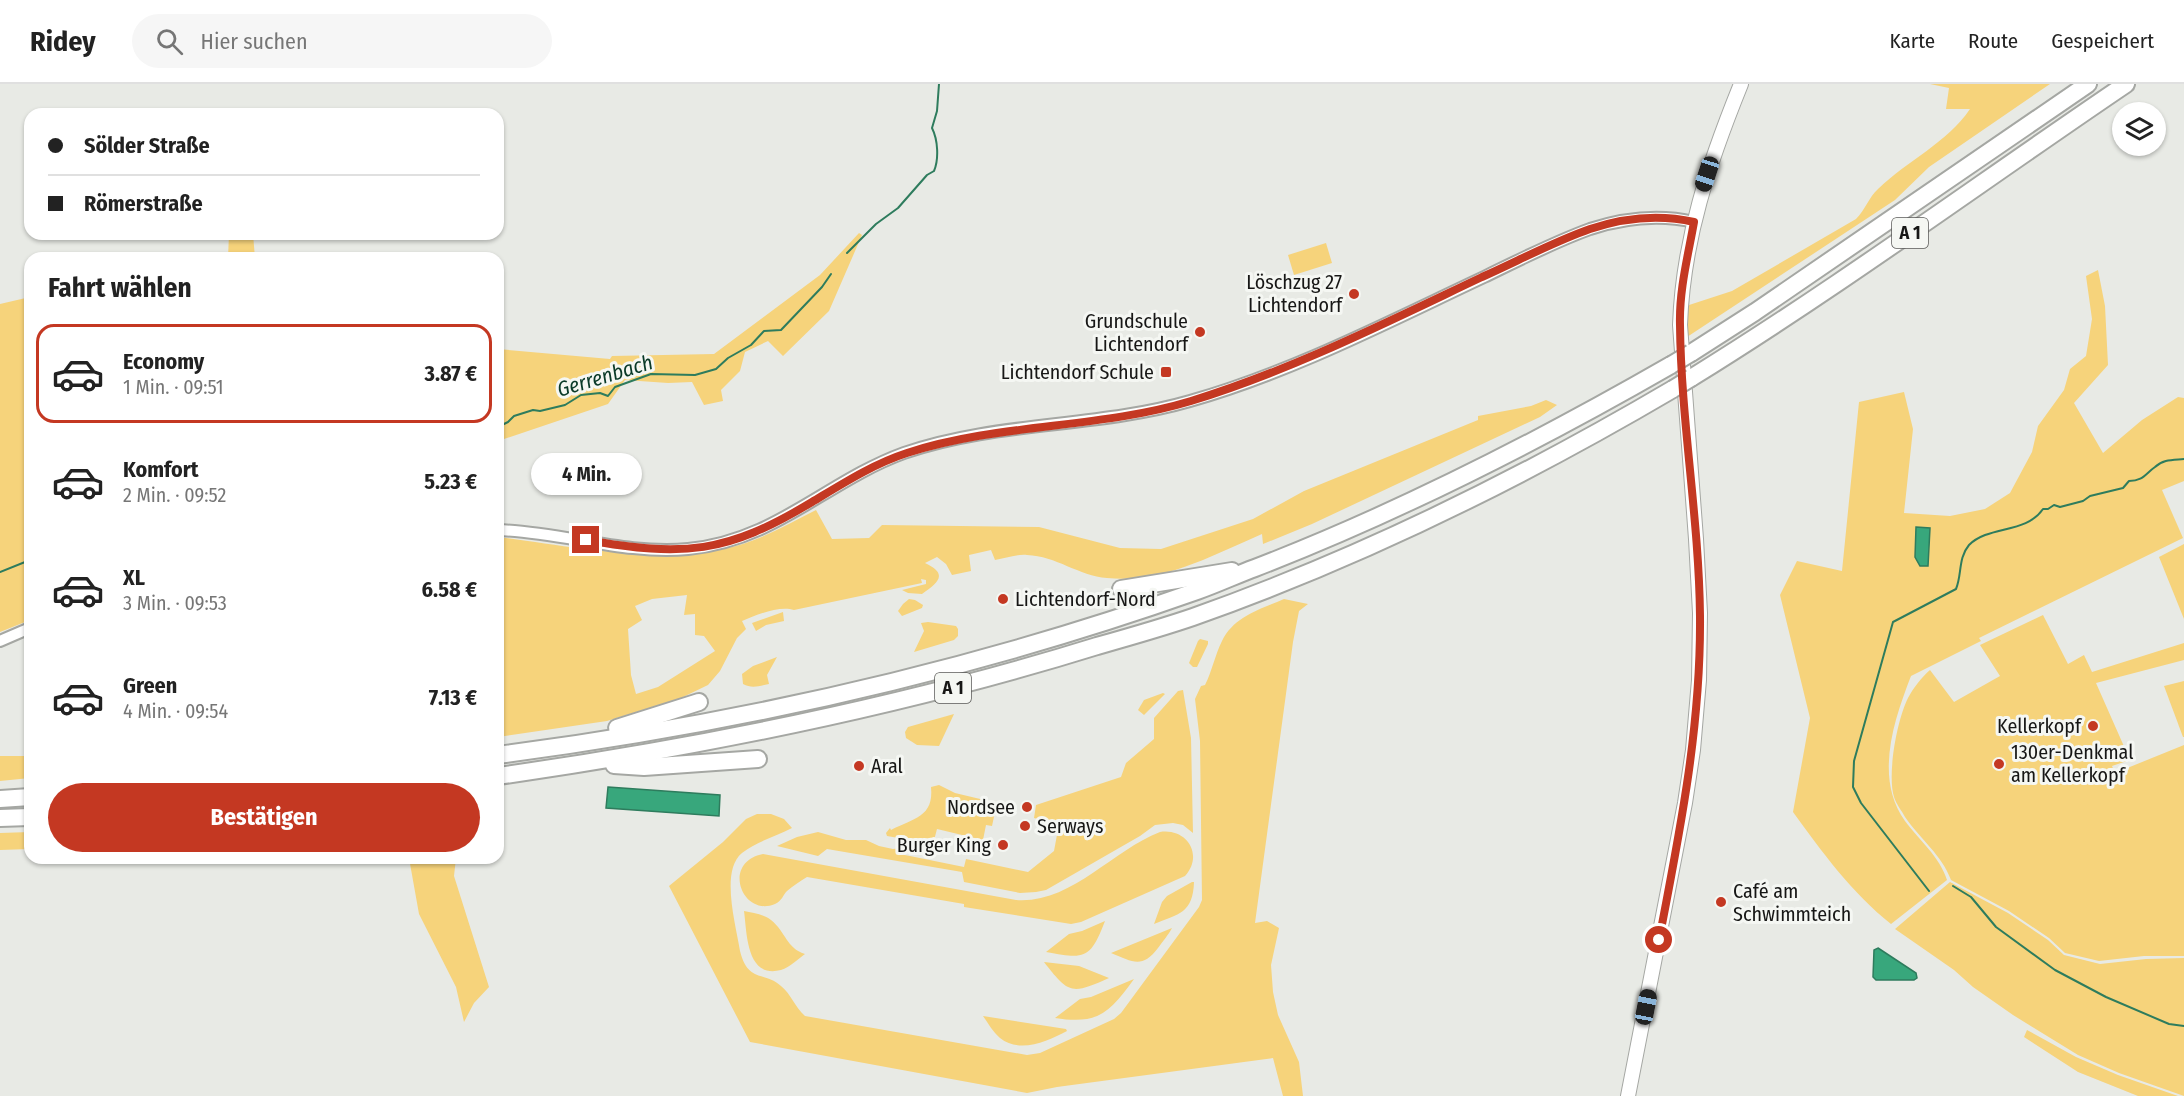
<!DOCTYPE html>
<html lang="de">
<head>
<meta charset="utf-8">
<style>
	:root { --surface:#fff; --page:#f6f6f6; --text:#222; --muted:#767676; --line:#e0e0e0; --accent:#c43822 }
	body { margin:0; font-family:"Fira Sans Condensed",sans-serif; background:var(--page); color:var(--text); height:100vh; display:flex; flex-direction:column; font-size:22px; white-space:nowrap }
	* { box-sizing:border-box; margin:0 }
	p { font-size:20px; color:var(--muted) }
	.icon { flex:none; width:33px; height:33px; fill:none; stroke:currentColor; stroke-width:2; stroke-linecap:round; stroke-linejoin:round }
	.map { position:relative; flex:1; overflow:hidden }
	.details { position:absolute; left:24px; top:168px; width:480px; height:612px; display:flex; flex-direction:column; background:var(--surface); border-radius:18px; box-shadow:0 2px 4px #0004 }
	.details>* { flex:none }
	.hud { position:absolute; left:24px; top:24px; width:480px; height:132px; border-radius:18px; box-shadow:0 2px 4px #0004; display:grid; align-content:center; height:132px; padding:0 24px; background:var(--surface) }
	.tools { position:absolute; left:2112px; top:18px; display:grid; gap:12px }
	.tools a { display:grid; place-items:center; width:54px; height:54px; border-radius:50%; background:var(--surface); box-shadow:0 2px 4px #0004; font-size:30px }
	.end { position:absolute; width:27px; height:27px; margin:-14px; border:8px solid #c43822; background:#fff; box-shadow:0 0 0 3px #fff }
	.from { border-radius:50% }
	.bubble { position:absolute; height:42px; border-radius:21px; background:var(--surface); box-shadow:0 2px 4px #0004; font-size:20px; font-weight:700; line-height:42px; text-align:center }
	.car { position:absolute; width:18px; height:36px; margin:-18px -9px; border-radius:8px; box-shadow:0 0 4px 2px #0007; background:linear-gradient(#222 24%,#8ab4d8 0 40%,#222 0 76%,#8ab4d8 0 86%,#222 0) }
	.hud b { display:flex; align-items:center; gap:21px; height:57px; font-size:22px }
	.hud b+b { border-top:2px solid var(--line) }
	.hud i { width:15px; height:15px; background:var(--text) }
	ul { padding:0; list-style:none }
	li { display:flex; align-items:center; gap:18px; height:99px; margin:0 12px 9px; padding:0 12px; border:3px solid transparent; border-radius:18px }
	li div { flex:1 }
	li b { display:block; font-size:22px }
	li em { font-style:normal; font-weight:700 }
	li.selected { border-color:var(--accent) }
	li>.icon { width:54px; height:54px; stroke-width:1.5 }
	h2 { padding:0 24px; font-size:27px; line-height:72px }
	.button { display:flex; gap:12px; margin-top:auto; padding:12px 24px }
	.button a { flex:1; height:69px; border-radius:36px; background:var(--accent); color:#fff; font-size:24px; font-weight:700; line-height:69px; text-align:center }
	header { display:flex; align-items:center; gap:36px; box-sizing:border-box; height:84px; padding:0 30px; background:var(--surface); border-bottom:2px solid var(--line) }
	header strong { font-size:28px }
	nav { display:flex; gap:33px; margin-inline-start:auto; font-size:21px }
	.search { width:420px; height:54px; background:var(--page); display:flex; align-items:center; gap:15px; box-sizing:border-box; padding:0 21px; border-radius:33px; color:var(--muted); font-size:22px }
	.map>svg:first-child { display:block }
</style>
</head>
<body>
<header>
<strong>Ridey</strong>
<div class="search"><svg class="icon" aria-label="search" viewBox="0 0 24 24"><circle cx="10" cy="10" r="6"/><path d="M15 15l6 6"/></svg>Hier suchen</div>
<nav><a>Karte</a><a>Route</a><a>Gespeichert</a></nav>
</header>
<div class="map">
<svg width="2184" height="1012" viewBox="0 0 2184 1012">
	<rect width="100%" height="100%" fill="#e8eae5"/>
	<g fill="#f6d37b" fill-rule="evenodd">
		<path d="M1930,0h120l-121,83 -34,33 -208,137 -1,-31 46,-15 124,-72c9,-9 13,-22 22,-30 30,-29 69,-46 92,-80h-24l3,-21z"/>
		<polygon points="859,149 862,151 829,227 783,272 768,257 745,268 740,287 721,306 723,317 704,321 692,298 668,299 625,296 608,320 498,357 498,265 610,275 612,272 714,270 820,191"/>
		<polygon points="229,150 253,150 255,174 228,174"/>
		<polygon points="1326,159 1332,179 1294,191 1288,171"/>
		<path d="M2098,186l7,36 3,59 -34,38 29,50 39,-33 36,-23 6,1v83l-22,9 21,48 -204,100 2,3 -70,35c-17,44 -37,102 -6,145 14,19 35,36 42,59l-56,44c-39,-31 -69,-72 -98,-112l17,-94 -30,-123 17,-34 45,10 17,-169 45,-10 9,37 -9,84 46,3 35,-7 25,-16 22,-41 6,-26 26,-36 6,-21 16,-13 6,-37 -6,-43z"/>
		<polygon points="30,213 30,536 0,548 0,220"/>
		<path d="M1546,316l11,5 -17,12 -228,107 -49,20 -1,-10c-49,21 -100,50 -155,44 -28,-2 -51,-22 -80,-23 -10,-1 -21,3 -32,5l-4,-10 -22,5 2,16 -19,4 -6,-11 -9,-7 -12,6c24,11 13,20 -3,31l-14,-1 -6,-3 24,-6v-4l-5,-1 1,4 -128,27c-14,-5 -38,5 -52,11l4,8 -9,9 -17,33 -12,14 -27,13 -74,23 -109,16v-200c77,10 183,32 256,3 21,-8 42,-20 62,-30l16,29 37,-1 13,-13 157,2 81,21 41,1 92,-30 51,-28 174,-71v-4l53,-10zM687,511l-3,20 11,-1v21l9,1 11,15 -57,36 -22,7 -5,-19 -3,-46 14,-9 -7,-14 17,-7z"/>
		<polygon points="2184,460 2184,535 2159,473"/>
		<polygon points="909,515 915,516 923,521 922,524 902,532 898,527 903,520"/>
		<path d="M1284,515l24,5 -9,7 -6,31 -38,281 12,-2 12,7 -8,37 2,27 5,23 21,47 4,34h-20l-10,-38 -216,29 -30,6 -277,-51 -81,-156 54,-44 23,-23 11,-5h14l13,5 8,9c-16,8 -36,14 -50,25 -22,18 -6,72 -2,98 8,32 24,20 41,35 10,8 14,21 24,30l222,39 13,-2 74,-34 7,-6 78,-106 3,-7 -2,-159 -5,-42 6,-13 4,-1c7,-14 10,-30 17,-44 12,-25 39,-32 62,-42z"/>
		<polygon points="783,528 784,537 766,541 756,547 752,539"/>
		<path d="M2043,531l25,49 16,-9 8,17 92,-29v17l-88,23 34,77 -18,6 3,7 69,-28v211h-40l-45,5 -34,-8 -16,-15 -40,-27 -58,-31c-9,-25 -31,-41 -46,-63 -3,-6 -9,-13 -11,-20 -7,-23 3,-77 14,-99 6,-11 13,-20 22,-28l24,32 46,-26 -20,-31z"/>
		<polygon points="928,538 956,542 958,545 958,552 954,556 914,568 924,547 921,539"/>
		<polygon points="1200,555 1208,557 1208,560 1197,583 1193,583 1189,579 1198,557"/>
		<path d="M777,573l-10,18 2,9c-10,2 -17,5 -26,0l-1,-10 11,-8z"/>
		<polygon points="2184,597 2184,653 2183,653 2164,602"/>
		<polygon points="1183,606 1191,654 1193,749 1183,741 1173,739 1155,741 1140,752 1046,806 1036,808 1020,809 964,798 962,788 827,765 818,772 777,762 797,753 818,748 846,756 866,756 879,762 893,765 901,764 900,770 964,783 966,775 1028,788 1054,767 1059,740 1034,734 1036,721 1121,693 1126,679 1154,655 1154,634 1178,607"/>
		<polygon points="1163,609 1165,610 1144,631 1138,626 1144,616"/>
		<polygon points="954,630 939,662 917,661 906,654 905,648 908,643"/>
		<polygon points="0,672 30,672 30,694 0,697"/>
		<path d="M939,701l16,8 42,10 -5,23 -6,-1 -3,15 -46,-11 -4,15 -46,-8 -1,-3 4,-5 1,2c23,-12 43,-13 40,-43z"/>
		<polygon points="30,748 30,765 0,766 0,749"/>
		<path d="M1160,748c27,-4 44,23 25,44l-104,46 -10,2 -107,-17v-3l-157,-27c-7,4 -14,9 -20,14 -4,4 -5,10 -12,13 -33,14 -54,-42 -12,-50l253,46c55,4 95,-49 144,-68z"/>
		<polygon points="409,774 456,774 454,792 489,903 474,919 464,938 456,903 419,830"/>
		<path d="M1192,798h2c-1,31 -15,32 -40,42l8,-22 5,-6z"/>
		<polygon points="1950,798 2008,829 2048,856 2064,871 2100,880 2146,875 2184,874 2184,1012 2119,989 2078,971 2013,931 1973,903 1954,886 1895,845"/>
		<path d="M744,827c9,2 20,3 27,9 15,12 15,28 34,34 -7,5 -15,13 -24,16 -35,9 -34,-37 -37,-59z"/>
		<path d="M1105,837c-15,39 -20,38 -59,31l23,-18 13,-3z"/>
		<path d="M1172,844c-3,6 -9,13 -14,20 -16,21 -25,14 -47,5z"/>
		<path d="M1044,878l35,4 30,12c-38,17 -40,16 -65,-16z"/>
		<path d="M1134,895c-24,33 -35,46 -79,39l25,-19 11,-2z"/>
		<path d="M983,932l83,13 1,2c-19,10 -47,23 -67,7 -7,-6 -12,-15 -17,-22z"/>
		<polygon points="2027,946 2076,973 2118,991 2178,1012 2138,1012 2078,988 2024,953"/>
	</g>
	<g fill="#38a77c" stroke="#2e7c5d" stroke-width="1.5">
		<polygon points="1916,443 1930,444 1928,482 1920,482 1915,473"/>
		<polygon points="608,703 720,711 719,732 606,724"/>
		<polygon points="1878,864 1916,889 1917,894 1914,896 1876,896 1873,893 1874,866"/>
	</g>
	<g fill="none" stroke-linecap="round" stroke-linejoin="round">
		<g stroke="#2e7c5d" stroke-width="2">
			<path d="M847,169l29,-29 22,-16 29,-33 7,-4c5,-12 4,-31 -2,-43l5,-17 2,-27"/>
			<polyline points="498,343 508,338 514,332 533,326 540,327 565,321 581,311 600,309 608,312 615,303 651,290 695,291 716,285 728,274 751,261 764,247 781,246 822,203 831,190"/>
			<polyline points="0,488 30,476"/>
			<polyline points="1953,802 1971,813 1996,843 2055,886 2106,913 2169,940 2184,942"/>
			<path d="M1929,807l-68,-88 -8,-16 1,-26 39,-139 63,-33c6,-14 2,-31 13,-44 20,-20 57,-11 74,-36h5l6,-4 6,2 23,-6 7,-5 33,-8 6,-7c14,0 16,-7 26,-14 8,-8 18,-7 29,-8"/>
		</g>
		<g stroke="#a5a7a3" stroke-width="14">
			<g id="minor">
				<path d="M498,446c64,2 127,25 190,19 87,-8 139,-68 216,-96 92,-32 193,-25 286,-52 102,-29 198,-79 294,-124 35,-17 70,-35 106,-48 34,-11 69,-15 104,-7"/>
				<polyline points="0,557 30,544"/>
			</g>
		</g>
		<g stroke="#a5a7a3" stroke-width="16">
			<path id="major" d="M1628,1012l57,-293 8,-53 6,-70 1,-67 -4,-74 -16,-214c3,-86 29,-162 61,-241"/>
		</g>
		<g stroke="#a5a7a3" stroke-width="20">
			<g id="highway">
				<polyline points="1691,269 1755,228 2088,0"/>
				<path d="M1691,294c149,-92 290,-196 435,-294"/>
				<polyline points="1121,505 1232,487"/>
				<polyline points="617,644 699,618"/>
				<path d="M498,671c238,-31 473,-84 699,-164 20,-7 39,-16 58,-23 145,-56 282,-126 416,-203"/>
				<polyline points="614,681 644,683 758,675"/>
				<path d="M498,692c203,-29 403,-69 599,-130 32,-9 64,-18 96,-29 167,-59 327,-138 480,-228"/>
				<polyline points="0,715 30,713"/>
				<polyline points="0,734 30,733"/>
			</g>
		</g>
		<use href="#minor" stroke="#fff" stroke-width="10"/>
		<use href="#major" stroke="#fff" stroke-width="14"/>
		<use href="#highway" stroke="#fff" stroke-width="16"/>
		<g stroke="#a5a7a3" stroke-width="20" stroke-linecap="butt">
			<g id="highway-bridge">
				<polyline points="1671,281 1691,269"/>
				<polyline points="1673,305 1691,294"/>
			</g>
		</g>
		<use href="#highway-bridge" stroke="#fff" stroke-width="16"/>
	</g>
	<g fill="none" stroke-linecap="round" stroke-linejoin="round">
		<path stroke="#c43822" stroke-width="8" d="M586,456c98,17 140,14 226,-38 30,-18 61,-38 95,-49 92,-30 192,-24 284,-52 101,-31 196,-79 291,-124 36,-16 71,-35 108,-48 33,-11 69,-15 104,-7 -6,34 -15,68 -14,103 1,97 19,193 20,291 1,111 -20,215 -41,324"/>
	</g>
	<g fill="#c43822" stroke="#f5f7f3" stroke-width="2">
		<circle cx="1354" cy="210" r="6"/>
		<circle cx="1200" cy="248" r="6"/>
		<rect x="1160" y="282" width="12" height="12" rx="3"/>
		<circle cx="1003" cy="515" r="6"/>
		<circle cx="2093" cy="642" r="6"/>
		<circle cx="1999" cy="680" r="6"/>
		<circle cx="859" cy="682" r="6"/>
		<circle cx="1027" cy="723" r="6"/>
		<circle cx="1025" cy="742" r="6"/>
		<circle cx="1003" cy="761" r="6"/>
		<circle cx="1721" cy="818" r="6"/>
	</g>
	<g text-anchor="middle" stroke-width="6" stroke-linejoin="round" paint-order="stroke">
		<g fill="#f5f7f3" stroke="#5a5a58" stroke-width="1.5">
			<rect x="1892" y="134" width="36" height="30" rx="4.5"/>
			<rect x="935" y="589" width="36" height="30" rx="4.5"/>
		</g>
		<g font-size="18" font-weight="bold" fill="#171716">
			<text x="1910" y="155">A 1</text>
			<text x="953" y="610">A 1</text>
		</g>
		<g font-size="20" fill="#171716" stroke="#f5f7f3" text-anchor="end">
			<text x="1342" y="205">Löschzug 27<tspan x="1342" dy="23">Lichtendorf</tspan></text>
			<text x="1188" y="244">Grundschule<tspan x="1188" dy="23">Lichtendorf</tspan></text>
			<text x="1154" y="295">Lichtendorf Schule</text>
			<text x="1015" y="522" text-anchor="start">Lichtendorf-Nord</text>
			<text x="2081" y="649">Kellerkopf</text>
			<text x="2011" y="675" text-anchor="start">130er-Denkmal<tspan x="2011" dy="23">am Kellerkopf</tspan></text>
			<text x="871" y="689" text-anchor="start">Aral</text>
			<text x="1015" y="730">Nordsee</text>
			<text x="1037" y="749" text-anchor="start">Serways</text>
			<text x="991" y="768">Burger King</text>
			<text x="1733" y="814" text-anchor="start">Café am<tspan x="1733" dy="23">Schwimmteich</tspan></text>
		</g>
		<g font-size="21" font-style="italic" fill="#0a3a28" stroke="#f5f7f3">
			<text transform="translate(605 292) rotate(-17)" y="7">Gerrenbach</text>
		</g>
	</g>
</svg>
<div class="tools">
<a><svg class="icon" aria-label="layers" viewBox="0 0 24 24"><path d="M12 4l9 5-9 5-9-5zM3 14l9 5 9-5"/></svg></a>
</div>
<i class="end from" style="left:1659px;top:856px"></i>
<i class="end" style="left:586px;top:456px"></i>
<div class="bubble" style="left:531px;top:369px;width:111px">4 Min.</div>
<i class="car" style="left:1707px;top:90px;rotate:198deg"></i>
<i class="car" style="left:1646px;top:923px;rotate:11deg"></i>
<div class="hud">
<b><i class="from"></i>Sölder Straße</b>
<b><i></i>Römerstraße</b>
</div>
<section class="details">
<h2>Fahrt wählen</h2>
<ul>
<li class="selected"><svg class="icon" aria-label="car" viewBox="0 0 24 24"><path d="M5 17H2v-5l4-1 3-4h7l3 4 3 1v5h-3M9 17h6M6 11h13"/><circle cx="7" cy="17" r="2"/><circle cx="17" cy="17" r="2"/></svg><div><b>Economy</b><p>1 Min. · 09:51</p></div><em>3.87 €</em></li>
<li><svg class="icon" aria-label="car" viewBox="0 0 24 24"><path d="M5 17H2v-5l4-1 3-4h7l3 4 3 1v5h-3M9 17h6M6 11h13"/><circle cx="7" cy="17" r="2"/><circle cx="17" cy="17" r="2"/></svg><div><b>Komfort</b><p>2 Min. · 09:52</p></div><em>5.23 €</em></li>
<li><svg class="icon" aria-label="car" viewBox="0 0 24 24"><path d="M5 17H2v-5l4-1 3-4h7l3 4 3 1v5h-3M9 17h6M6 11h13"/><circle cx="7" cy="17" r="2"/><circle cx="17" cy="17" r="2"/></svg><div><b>XL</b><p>3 Min. · 09:53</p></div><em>6.58 €</em></li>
<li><svg class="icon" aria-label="car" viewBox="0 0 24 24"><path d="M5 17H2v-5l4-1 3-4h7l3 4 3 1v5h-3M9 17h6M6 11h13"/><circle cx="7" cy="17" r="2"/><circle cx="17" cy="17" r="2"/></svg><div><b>Green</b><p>4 Min. · 09:54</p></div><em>7.13 €</em></li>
</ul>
<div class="button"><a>Bestätigen</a></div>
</section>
</div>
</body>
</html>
